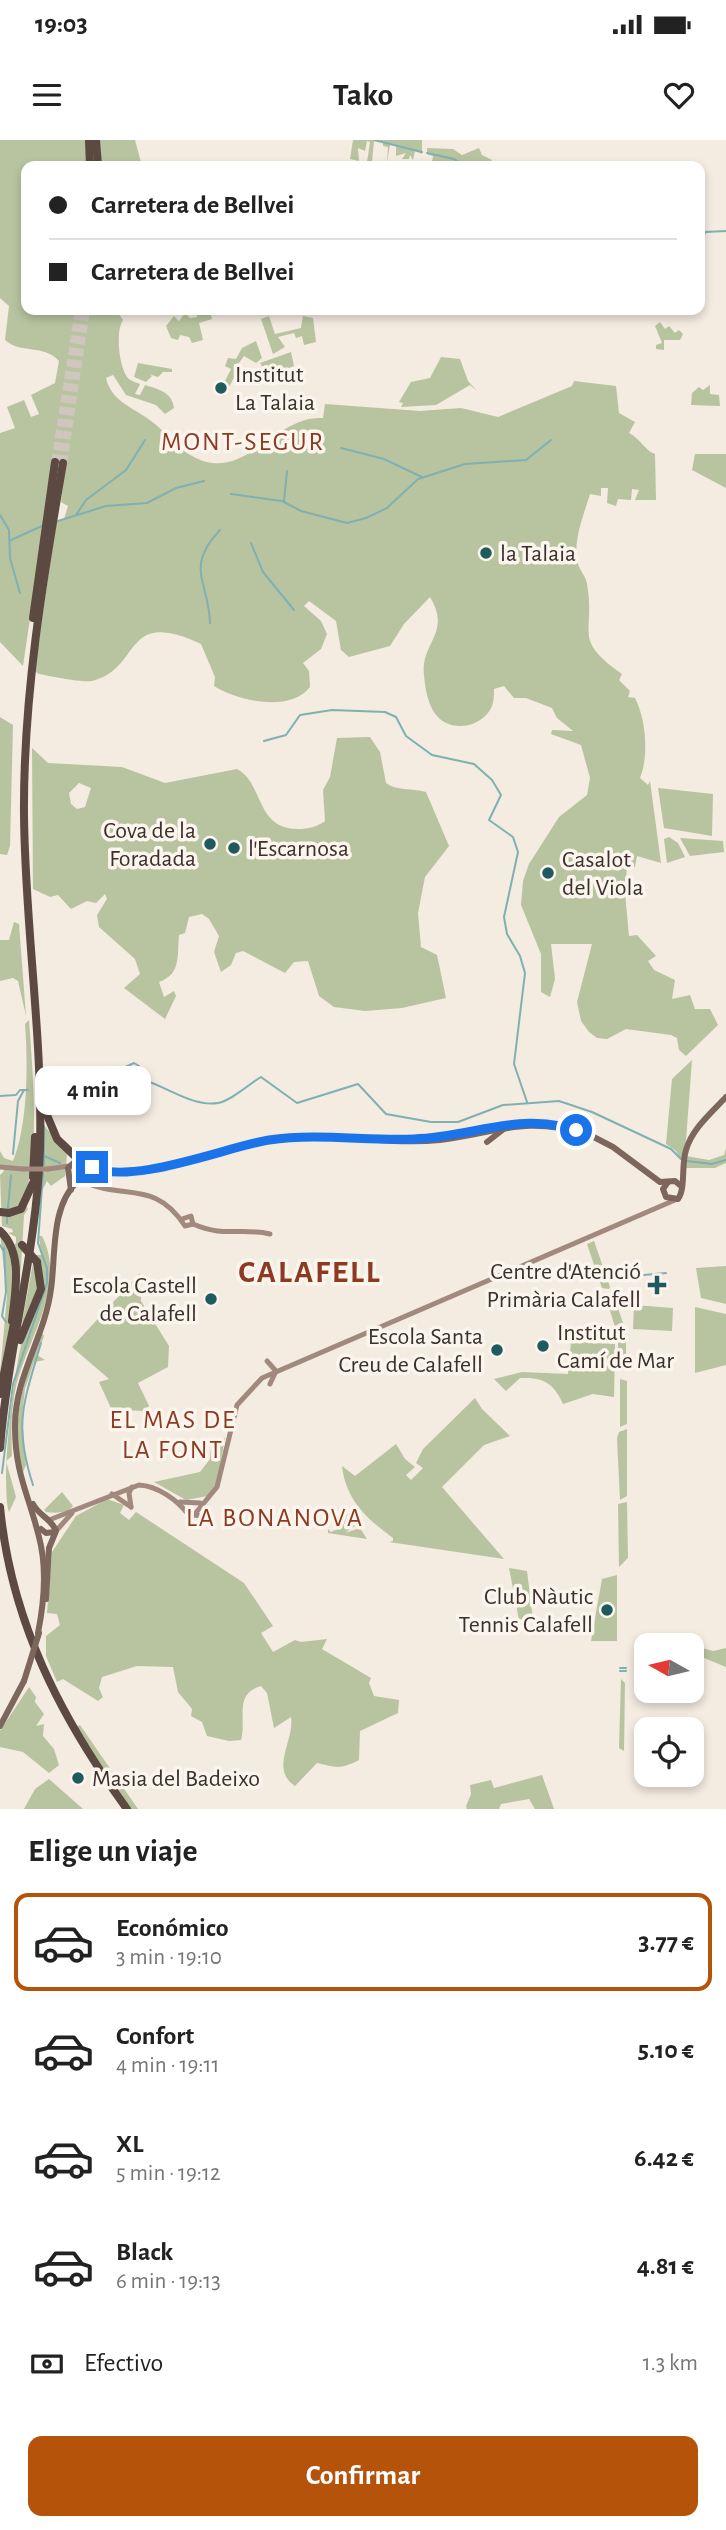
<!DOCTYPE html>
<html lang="es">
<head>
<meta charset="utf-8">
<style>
	:root { --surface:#fff; --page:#f6f6f6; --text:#222; --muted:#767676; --line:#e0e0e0; --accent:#b45309 }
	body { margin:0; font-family:"Alegreya Sans",sans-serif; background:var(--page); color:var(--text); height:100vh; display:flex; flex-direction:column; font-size:26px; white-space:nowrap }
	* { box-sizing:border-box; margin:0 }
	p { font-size:23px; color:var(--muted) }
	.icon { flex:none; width:38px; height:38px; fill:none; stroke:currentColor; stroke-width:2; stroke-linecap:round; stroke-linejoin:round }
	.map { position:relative; height:1669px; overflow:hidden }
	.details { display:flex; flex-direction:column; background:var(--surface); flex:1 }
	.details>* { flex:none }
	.hud { position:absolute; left:21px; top:21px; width:684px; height:154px; border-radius:14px; box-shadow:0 4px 10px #0003; display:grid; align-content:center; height:154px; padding:0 28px; background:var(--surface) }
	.needle { width:46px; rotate:278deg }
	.tools { position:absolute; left:634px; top:1493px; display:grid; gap:14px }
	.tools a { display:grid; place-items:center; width:70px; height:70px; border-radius:14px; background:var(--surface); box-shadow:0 4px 10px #0003; font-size:35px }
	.end { position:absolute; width:32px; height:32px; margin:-16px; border:9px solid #1a73e8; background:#fff; box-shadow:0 0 0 4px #fff }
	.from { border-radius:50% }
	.bubble { position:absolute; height:49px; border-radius:14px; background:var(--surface); box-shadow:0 4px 10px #0003; font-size:23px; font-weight:700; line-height:49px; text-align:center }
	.hud b { display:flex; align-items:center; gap:24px; height:66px; font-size:26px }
	.hud b+b { border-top:2px solid var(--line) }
	.hud i { width:18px; height:18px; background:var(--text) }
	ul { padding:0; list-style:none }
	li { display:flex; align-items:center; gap:21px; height:98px; margin:0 14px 10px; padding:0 14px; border:4px solid transparent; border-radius:14px }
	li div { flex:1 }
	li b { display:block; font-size:26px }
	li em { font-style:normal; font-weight:700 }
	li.selected { border-color:var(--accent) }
	li>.icon { width:63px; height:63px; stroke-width:1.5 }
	h2 { padding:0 28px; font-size:32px; line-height:84px }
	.pay { display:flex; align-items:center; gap:18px; height:77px; padding:0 28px; font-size:26px }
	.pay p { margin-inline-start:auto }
	.button { display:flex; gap:14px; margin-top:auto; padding:14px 28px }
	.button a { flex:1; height:80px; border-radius:14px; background:var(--accent); color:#fff; font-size:28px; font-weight:700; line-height:80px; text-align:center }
	.status { display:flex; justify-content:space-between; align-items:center; height:49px; padding:0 35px; background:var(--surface); direction:ltr }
	.status svg { height:19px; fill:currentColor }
	header { display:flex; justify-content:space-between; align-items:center; height:91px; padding:0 28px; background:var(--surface); font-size:32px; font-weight:700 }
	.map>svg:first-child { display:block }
</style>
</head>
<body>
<div class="status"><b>19:03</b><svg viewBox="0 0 49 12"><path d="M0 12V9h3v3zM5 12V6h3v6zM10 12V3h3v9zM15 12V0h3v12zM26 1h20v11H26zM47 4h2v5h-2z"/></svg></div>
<header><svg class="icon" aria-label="menu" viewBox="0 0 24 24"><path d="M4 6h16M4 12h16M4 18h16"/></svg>Tako<svg class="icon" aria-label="heart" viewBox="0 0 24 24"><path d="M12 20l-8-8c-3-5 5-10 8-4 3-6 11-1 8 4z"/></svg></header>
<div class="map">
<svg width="726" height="1669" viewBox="0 0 726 1669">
	<rect width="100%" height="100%" fill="#f4ebe1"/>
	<g fill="#b8c4a0" fill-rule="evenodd">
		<path d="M0,0h135l7,26h-116v144h90l7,10c-8,11 -4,50 6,59 1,1 10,5 11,5l-5,10 5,1 5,-10c16,5 27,8 29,23l-9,6 -9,-9 -30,-10 -13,-20 -7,3c5,22 25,29 41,40 15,10 26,25 40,35 57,37 84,-38 136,-35l2,-14 95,7 41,-3 37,9 74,-31 2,-5 42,5 3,27 16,9 -6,11c12,6 16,18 26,21l1,46h-21l4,-10 -7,-1 -1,11 -13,-1 -2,7 -9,-3 1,-15h-7v8l-11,-2c-6,20 -18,48 -12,70 2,7 8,12 9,20 9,50 -16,54 35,90l-3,6 11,11 -2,6 7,1c11,21 14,58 5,80l8,7 2,-4 11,82 -24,-7 -2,11 -8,-1 -2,27 4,43 8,-1 19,21 -8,5 6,9 21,10 -3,19 18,-4 5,14h15l8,16 -32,31 -7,-6 -2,-12 -6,-3 -45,-6 -19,10 -10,-1 -8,-6 -8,-11 -4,-19 15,-58h-41l4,35 -5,18 -9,-5v-38l-20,-49 2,-24 6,-17 30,-47 28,-22 3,-17 -9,-33 -30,-11 1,-4 21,1 -16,-13 -5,-10 -26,-10h-12l-10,-12 -10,3c0,7 0,15 -4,21 -11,18 -39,22 -53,6 -9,-10 -12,-28 -13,-41 -4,-32 28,-42 6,-78l-26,27 -14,22 -41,11 -8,-7 -5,-29 -27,-20 -5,5 17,15 6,13 -6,15 -18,14 6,8 1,16c-20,26 -72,14 -96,-1l1,-9 -14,-33c-80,-37 -58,25 -109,37 -9,2 -43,-5 -53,-7l-5,-3 22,-146 1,-4 7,-2 4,-13 -7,-4 4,-39 -12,-2 -30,205 -23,-24v-209l15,-5 -8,-21 17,-7 7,17 8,-3 -8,-19 24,-12 4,-22c-15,-17 -39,-7 -54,-21l4,-34 -9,-8z"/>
		<polygon points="353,0 422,0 422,14 415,11 413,20 410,15 409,19 402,19 406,13 396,16 396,6 390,4 387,23 388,7 383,6 383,2 374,1 372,22 367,22 370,2 367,1 365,11 358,8 359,21 350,19"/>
		<polygon points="427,8 453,9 462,15 479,8 482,15 492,20 488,26 426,26 426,21 432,22 433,16 427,14"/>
		<polygon points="196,170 210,170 212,179 199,183 203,200 192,203 189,197 180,195 178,200 171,198 166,186 174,176 179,181 185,173 190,178 197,177"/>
		<polygon points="269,176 275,194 301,188 303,176 313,178 316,202 304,205 302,196 296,198 294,193 278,197 285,207 273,214 261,179"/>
		<polygon points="660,182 665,189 669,186 675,193 679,190 683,194 680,200 664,200 664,210 656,209 656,205 662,203 655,186"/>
		<polygon points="256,201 262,218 256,223 244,216 234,230 237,232 224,256 219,253 231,229 225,226 228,218 236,219 242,208"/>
		<polygon points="291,212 294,226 265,238 268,234 260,223"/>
		<polygon points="441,217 460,219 468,241 477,251 470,245 436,265 401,267 403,263 399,262 411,242 430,238"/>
		<polygon points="138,223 172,229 172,232 163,232 158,237 149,234 152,236 146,242 134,237"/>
		<polygon points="710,245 710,254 719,255 720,266 691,265 692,253 699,247 703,250"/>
		<polygon points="695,314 726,314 726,348 692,330"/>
		<polygon points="0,577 13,585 10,706 7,715 0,714"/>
		<path d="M370,597l10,15 6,31c10,8 26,5 40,9l23,54 -24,31 -7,36 3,34 16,8 9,43 -44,10 -37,3 -31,-4 -15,-11 -11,-35 -14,1 -9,11 -42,-22 -7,2 -5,12 -10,7 -7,-20 5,-16 -10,-17 -7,-5 -13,3 -4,16 -6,2c-2,22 2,39 -20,47l5,15 10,-6 2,5 -11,23 -41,-31 16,-14 -5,-15 -36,-32 -2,-12 10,-16 -2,-5 -9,9 -9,-2 -16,8 -13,-14 -8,2 -17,-8 -1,-141 16,15 74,4 43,16 72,-14c27,14 18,60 61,60 10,0 19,-2 27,-8l-2,-31 7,-13 7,-39zM79,643l12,5 -6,19 -8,2 -6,-5 -2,-11z"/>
		<polygon points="658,648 713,654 712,696 664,688"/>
		<polygon points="669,697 678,703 685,717 667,723 664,699"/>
		<polygon points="680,698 723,701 724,712 690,716"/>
		<polygon points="14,782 19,784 26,876 18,841 13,838 0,841 0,800 9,800"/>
		<path d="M29,880c4,59 11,125 -5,182l4,7 -4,6 -3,52 -21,107 7,-78 -7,-63 14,12 2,-2v-6l-8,-4 5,-1 -1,-3 -10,-3 -2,-51 4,-4 -4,-6v-14l4,7 9,3c15,-35 15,-99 12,-137z"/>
		<polygon points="692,920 686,1000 681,1020 676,1011 666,1004 672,939"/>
		<polygon points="44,985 67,1014 65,1036 51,1046 47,1041 42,1051"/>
		<polygon points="726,1008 726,1023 715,1028 685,1028 686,1016 709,1020 724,1015"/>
		<path d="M39,1096h3c25,49 -14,102 -26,150 -5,23 -5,47 -4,70l-6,5 10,36 -7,15c-9,-26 5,-152 17,-185l-4,-5 11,-59 3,-8h5z"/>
		<polygon points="594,1101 610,1147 609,1149 602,1148 587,1104"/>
		<polygon points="726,1126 726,1164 701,1158 696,1128"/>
		<polygon points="140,1133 141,1161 169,1206 168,1227 138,1243 149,1266 145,1271 123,1270 115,1277 99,1242 109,1239 72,1207"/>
		<polygon points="608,1164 617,1165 626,1192 626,1231 618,1229 618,1197"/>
		<polygon points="634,1165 673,1168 672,1191 633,1189"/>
		<polygon points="695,1167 726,1174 726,1225 695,1233"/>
		<path d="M42,1193l2,3 -7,19 8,5 -11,2 -9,27 -3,27 4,49 -3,7c-15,-48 2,-95 19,-139z"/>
		<path d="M571,1202l44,2 -1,53 -21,-3 -30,10c-9,-21 -20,-27 -43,-26l-14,13 -12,-12 28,-7 46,2z"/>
		<polygon points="620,1239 627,1241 627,1284 620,1287"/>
		<path d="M475,1258l7,11 28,27 -26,9 -42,42 62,72 -115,-17 4,-1v-3c-27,-20 -47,-38 -51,-72l13,10 41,-32 9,15 10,8 -9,8 5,5 12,-12 -7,-5 7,-14z"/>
		<polygon points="627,1289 627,1356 620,1360 617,1298 619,1292"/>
		<polygon points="212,1298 225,1298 217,1343 208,1356 186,1360 154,1342 200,1332 210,1319"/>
		<path d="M62,1352l11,14c-6,8 -18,7 -27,6l-2,-2z"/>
		<path d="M107,1359l17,6 -4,8 9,7 7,-8 108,71 29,43 -12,7 12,19 22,-12 6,2 26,-3 -5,10 49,29 -2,5 5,13 25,4 -1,13 -38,18 -1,29c-19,10 -24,7 -42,3l-22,23c-26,-17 0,-46 -4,-69l-17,11 -7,-35 -6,-7c-28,8 -14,33 -20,54l-12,1 -22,-5 -5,-14 -11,-6 1,-7 -14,-17 -5,-25 -36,-1 -35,11 -3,11 4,9 -5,4 -35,-22 -6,3 -11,-26v-20l14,-11 -3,-11 -10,-1 5,-61 24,-36z"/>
		<polygon points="627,1362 628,1418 619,1427 618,1364"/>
		<polygon points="349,1373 356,1385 345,1393 360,1388 367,1399 328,1393 328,1389 331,1392 340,1388 337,1380"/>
		<polygon points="509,1428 527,1431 533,1479 519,1480"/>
		<polygon points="617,1435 617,1501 591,1501 602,1439"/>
		<polygon points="695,1506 713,1511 726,1508 726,1527 692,1513"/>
		<polygon points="621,1539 625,1543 624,1611 619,1608"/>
		<polygon points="29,1547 36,1557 35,1562 44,1574 36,1586 44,1584 43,1596 54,1609 59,1625 49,1633 23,1612 0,1607 0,1591"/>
		<polygon points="80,1585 138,1669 130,1669 75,1588"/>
		<polygon points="542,1635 554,1669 535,1669 529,1659 501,1664 499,1669 467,1669 466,1666 471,1654 470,1645 491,1640 494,1648"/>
		<polygon points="49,1639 83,1669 24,1669 35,1649"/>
	</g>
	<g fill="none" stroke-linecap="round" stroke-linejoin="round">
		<g stroke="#7fb0b2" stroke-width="2">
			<polyline points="374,0 422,12"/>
			<polyline points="427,13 454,19 465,26"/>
			<polyline points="426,25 459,23"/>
			<polyline points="702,101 705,92 726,91"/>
			<polyline points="341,308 384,319 422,337"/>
			<polyline points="231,354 282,361 301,371 347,383 366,378 387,368 418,339 465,324 526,320 551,300"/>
			<polyline points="284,361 287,331"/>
			<polyline points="0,375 9,390 10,418 20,453"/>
			<polyline points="76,375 86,360 126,330 145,300"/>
			<polyline points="58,381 106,366 147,363 176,348 204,341"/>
			<polyline points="11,400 42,386"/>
			<polyline points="251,403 263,432 294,470"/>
			<path d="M210,483c-1,-42 -26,-55 10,-93"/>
			<polyline points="264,601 286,595 300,575 332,570 385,572 396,577 406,596 432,615 474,624 492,640 501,655 489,680 513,697 518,712 504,777 507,794 520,816 525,833 514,924 527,962"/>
			<path d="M50,950l41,-7 43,-20 5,3 5,14c23,7 49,27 74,23 13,-2 31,-19 43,-26l36,26 61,-19 28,30 45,8h27l45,-17 56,-4 33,11 79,37 10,10"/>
			<polyline points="0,956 16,955 20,950 28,950"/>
			<polyline points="13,1014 18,961 24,950"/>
			<polyline points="44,1016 60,1023"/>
			<polyline points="687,1021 712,1024 726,1020"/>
			<polyline points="44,1025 44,986"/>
			<polyline points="8,1068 11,1035"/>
			<polyline points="7,1083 7,1077"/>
			<polyline points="0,1105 3,1110"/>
			<polyline points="4,1108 6,1152 2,1176 6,1182"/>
			<polyline points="644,1135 666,1133"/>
			<polyline points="2,1333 13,1244 47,1143 47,1128 38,1103 43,1033"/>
			<path d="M33,1345c-20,-62 -9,-83 8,-142"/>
			<polyline points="620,1528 626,1528"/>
			<polyline points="620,1531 626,1531"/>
		</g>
		<g stroke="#cfc6bd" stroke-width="8" stroke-dasharray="8 4" stroke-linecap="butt">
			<polyline points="55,322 79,170"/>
			<polyline points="63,323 86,170"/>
		</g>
		<g stroke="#a18a7d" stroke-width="5">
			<polyline points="0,1027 23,1029"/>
			<polyline points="48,1029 69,1026"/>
			<path d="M82,1041c42,20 73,-2 103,45l8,-2"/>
			<path d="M182,1079l9,-3 2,8c32,14 47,3 77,10"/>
			<polyline points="267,1221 276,1231 270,1244"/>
			<polyline points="112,1354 131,1367"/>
			<polyline points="180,1362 200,1363"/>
			<polyline points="131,1367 129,1353 132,1347"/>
			<polyline points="194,1375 217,1347 237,1265 262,1238 675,1060"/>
			<path d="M49,1380l90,-35c19,1 38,15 49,29l13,2"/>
			<polyline points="56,1391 72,1373"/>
		</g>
		<g stroke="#7d675c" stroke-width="6">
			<polyline points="584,992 613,1007 660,1042 675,1041 681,1046"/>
			<polyline points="487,1002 505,988"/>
			<polyline points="76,1041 87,1038 90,1026"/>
			<path d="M668,1042l-5,7 3,8 12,2c8,-11 3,-34 8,-49 6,-21 25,-37 40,-53"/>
			<path d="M71,1050l-3,-22 10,-9c10,1 13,10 23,11 66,8 129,-28 194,-33 48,-3 97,8 145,3 61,-8 83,-24 147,-6"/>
			<path d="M33,1364c6,12 19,15 23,27l-7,17 -3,51"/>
			<polyline points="41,1389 46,1393 55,1392"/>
			<path d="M38,1493c6,-30 9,-66 1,-96 -10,-41 -24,-64 -24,-109 -1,-51 30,-91 36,-139 5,-33 -1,-83 27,-108"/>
			<polyline points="0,1586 24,1541"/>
		</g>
		<g stroke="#5c4a42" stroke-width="8">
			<polyline points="89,0 90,26"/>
			<polyline points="96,0 98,25"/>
			<polyline points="33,478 55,322"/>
			<polyline points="44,968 57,999 78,1019"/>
			<polyline points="33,1037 35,997"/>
			<polyline points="0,1072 9,1073 21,1069 33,1043"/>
			<path d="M0,1091c24,22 15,61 12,90"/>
			<polyline points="20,1200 41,1149 37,1122"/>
			<polyline points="0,1254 15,1178"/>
			<path d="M0,1308c8,-101 37,-198 40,-299 3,-112 -15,-222 -16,-334 -1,-118 19,-236 39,-352"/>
			<path d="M0,1367c11,114 60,210 127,302"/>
		</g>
		<polyline stroke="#a18a7d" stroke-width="5" points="23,1029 48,1029"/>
		<polyline stroke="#7d675c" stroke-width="6" points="24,1541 39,1493"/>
		<polyline stroke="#5c4a42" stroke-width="8" points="22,1105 37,1122"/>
	</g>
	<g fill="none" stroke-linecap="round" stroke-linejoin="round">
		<path stroke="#1a73e8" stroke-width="9" d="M92,1027c39,19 134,-20 177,-27 49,-7 97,1 145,-1 63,-2 110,-31 173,-5l-11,-4"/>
	</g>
	<g fill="#1f5a5e" stroke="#fbf5ee" stroke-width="2.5">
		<circle cx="221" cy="248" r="7"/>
		<circle cx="486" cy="413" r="7"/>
		<circle cx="210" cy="704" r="7"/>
		<circle cx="234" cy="708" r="7"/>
		<circle cx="548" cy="733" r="7"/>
		<path d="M653.5 1134.5h7v7h7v7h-7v7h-7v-7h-7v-7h7z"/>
		<circle cx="211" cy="1159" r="7"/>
		<circle cx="543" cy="1206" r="7"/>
		<circle cx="497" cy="1210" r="7"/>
		<circle cx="607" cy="1470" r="7"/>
		<circle cx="78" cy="1638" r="7"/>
	</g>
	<g text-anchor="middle" stroke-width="7" stroke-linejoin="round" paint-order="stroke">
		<g font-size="24" fill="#3b302b" stroke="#fbf5ee" text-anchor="start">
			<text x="235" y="242">Institut<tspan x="235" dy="28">La Talaia</tspan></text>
			<text x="500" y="421">la Talaia</text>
			<text x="196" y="698" text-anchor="end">Cova de la<tspan x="196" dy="28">Foradada</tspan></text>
			<text x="248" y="716">l'Escarnosa</text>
			<text x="562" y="727">Casalot<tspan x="562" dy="28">del Viola</tspan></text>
			<text x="641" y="1139" text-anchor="end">Centre d'Atenció<tspan x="641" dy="28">Primària Calafell</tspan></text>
			<text x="197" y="1153" text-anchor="end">Escola Castell<tspan x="197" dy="28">de Calafell</tspan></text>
			<text x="557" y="1200">Institut<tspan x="557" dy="28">Camí de Mar</tspan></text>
			<text x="483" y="1204" text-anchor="end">Escola Santa<tspan x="483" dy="28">Creu de Calafell</tspan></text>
			<text x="593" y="1464" text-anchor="end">Club Nàutic<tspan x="593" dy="28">Tennis Calafell</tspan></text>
			<text x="92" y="1646">Masia del Badeixo</text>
		</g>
		<g font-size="26" letter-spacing="2" fill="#8c3b22" stroke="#fbf5ee">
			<text x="243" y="310">MONT-SEGUR</text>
			<text x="173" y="1288">EL MAS DE<tspan x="173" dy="30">LA FONT</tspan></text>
			<text x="275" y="1386">LA BONANOVA</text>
		</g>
		<g font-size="32" font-weight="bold" letter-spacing="2" fill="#8c3b22" stroke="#fbf5ee">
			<text x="310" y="1142">CALAFELL</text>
		</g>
	</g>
</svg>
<div class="tools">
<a><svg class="needle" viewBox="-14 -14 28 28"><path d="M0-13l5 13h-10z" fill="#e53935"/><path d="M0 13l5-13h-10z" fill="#767676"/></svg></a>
<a><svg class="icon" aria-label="locate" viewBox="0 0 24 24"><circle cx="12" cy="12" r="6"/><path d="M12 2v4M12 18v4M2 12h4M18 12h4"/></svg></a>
</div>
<i class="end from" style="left:576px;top:990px"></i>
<i class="end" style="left:92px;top:1027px"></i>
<div class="bubble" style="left:35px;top:926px;width:116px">4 min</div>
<div class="hud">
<b><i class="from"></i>Carretera de Bellvei</b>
<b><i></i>Carretera de Bellvei</b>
</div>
</div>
<section class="details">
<h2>Elige un viaje</h2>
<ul>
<li class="selected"><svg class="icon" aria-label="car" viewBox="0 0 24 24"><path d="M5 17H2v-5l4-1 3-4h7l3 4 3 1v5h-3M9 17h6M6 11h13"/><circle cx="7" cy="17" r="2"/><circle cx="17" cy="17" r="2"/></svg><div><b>Económico</b><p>3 min · 19:10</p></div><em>3.77 €</em></li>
<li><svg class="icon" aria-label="car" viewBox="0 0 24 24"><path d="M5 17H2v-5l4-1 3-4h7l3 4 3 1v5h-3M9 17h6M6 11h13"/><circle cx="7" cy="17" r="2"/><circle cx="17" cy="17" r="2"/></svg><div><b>Confort</b><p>4 min · 19:11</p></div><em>5.10 €</em></li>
<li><svg class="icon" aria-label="car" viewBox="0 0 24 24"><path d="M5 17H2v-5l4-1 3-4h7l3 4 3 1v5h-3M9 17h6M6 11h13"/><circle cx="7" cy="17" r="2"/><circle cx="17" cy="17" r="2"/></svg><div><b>XL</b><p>5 min · 19:12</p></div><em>6.42 €</em></li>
<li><svg class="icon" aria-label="car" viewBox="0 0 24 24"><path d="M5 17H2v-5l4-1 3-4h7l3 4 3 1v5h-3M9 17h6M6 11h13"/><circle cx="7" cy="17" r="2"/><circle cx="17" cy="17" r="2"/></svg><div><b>Black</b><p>6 min · 19:13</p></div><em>4.81 €</em></li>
</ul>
<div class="pay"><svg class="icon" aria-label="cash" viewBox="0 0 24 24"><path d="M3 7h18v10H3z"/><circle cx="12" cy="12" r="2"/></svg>Efectivo<p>1.3 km</p></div>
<div class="button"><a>Confirmar</a></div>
</section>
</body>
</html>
